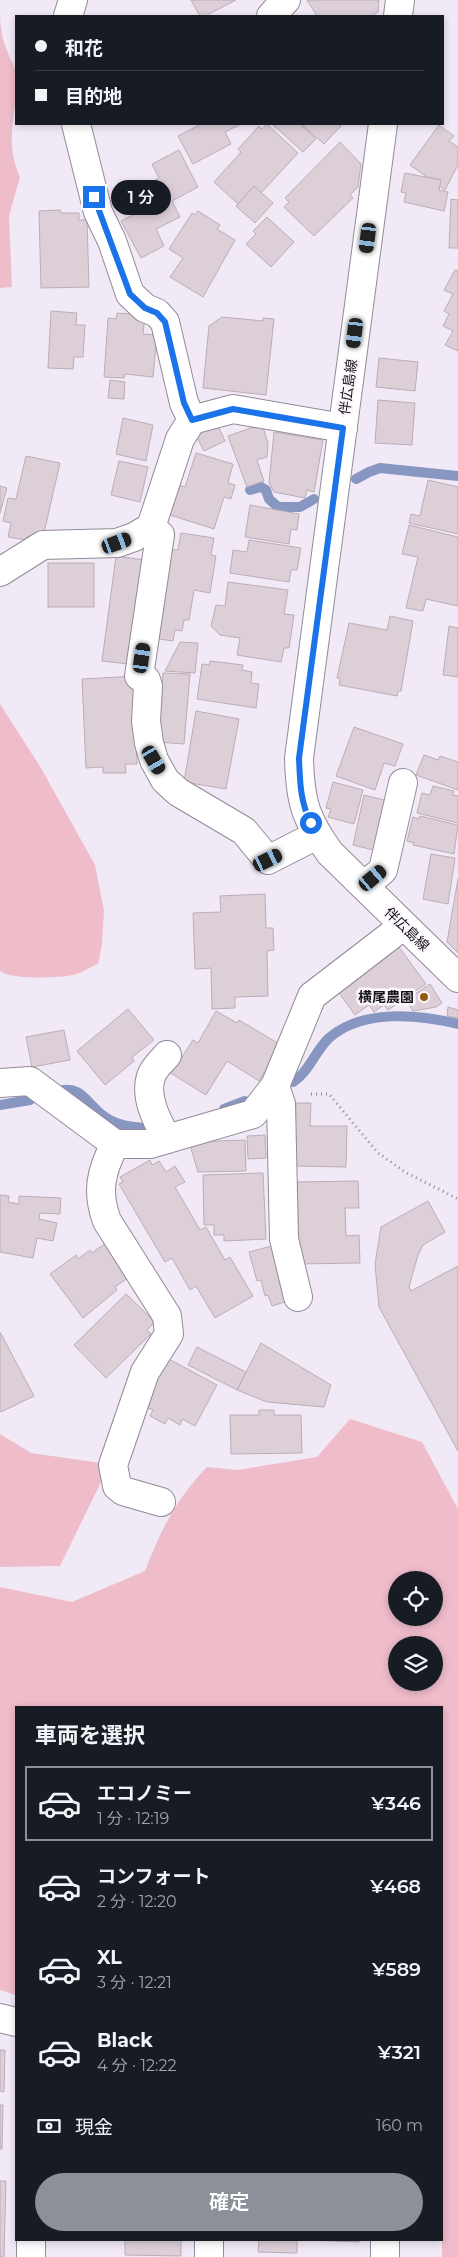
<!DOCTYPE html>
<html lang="ja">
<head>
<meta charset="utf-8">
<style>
	:root { --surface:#171b24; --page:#242831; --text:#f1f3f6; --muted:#9ea1a6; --line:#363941; --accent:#8c9099 }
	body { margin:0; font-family:Montserrat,"Noto Sans JP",sans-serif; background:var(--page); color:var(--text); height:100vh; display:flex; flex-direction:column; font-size:19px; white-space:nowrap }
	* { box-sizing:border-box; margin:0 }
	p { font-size:16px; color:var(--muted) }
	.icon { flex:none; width:28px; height:28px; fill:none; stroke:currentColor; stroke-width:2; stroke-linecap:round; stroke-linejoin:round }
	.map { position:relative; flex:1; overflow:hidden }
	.drawer { position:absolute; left:15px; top:1706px; width:428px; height:535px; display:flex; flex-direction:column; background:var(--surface); border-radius:0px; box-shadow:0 2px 8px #0003 }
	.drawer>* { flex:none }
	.hud { position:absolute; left:15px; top:15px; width:429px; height:110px; border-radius:0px; box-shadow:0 2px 8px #0003; display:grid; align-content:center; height:110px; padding:0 20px; background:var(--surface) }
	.tools { position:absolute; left:388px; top:1571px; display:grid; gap:10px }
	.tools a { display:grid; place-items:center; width:55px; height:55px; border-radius:50%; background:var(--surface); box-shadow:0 2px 8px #0003; font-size:25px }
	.end { position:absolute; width:22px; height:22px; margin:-11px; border:6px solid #1a73e8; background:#fff; box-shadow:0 0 0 2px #fff }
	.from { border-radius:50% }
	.bubble { position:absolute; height:35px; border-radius:18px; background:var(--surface); box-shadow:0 2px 8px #0003; font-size:16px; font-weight:600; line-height:35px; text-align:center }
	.car { position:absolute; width:15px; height:30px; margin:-15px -8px; border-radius:6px; box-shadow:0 0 4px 1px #0007; background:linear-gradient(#222 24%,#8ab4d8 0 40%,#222 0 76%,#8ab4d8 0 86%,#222 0) }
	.hud b { display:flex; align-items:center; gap:18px; height:48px; font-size:19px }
	.hud b+b { border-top:1px solid var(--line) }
	.hud i { width:12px; height:12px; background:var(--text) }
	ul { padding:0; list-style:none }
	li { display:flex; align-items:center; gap:15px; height:75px; margin:0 10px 8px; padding:0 10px; border:2px solid transparent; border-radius:0px }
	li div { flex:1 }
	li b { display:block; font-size:19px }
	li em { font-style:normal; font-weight:600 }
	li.current { border-color:var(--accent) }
	li>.icon { width:45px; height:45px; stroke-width:1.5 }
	h2 { padding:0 20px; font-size:22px; line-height:60px }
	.pay { display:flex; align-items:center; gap:12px; height:55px; padding:0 20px; font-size:19px }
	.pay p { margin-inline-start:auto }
	.button { display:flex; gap:10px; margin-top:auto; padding:10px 20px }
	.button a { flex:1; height:58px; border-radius:30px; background:var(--accent); color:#fff; font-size:20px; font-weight:600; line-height:58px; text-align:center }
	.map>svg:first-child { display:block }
</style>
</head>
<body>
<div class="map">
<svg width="458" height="2257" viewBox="0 0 458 2257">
	<rect width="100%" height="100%" fill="#f2e9f7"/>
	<g fill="#efbcca" fill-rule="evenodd">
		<path d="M0,12c0,14 2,28 8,41 2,7 8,14 8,22 2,38 -13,66 4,102l-11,39 3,71 -12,1z"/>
		<path d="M0,704l41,64 54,97 9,45 -2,34 -4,20c-8,3 -17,10 -25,11 -14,3 -62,5 -73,-4z"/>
		<path d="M350,1419l72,23 36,67v748h-16l-1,-549h-425v287l-16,-5v-403l72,15 73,-31c15,-40 32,-73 62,-104l31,3 79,-13zM396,1580h38v38h-38zM396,1645h38v37h-38z"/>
		<polygon points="0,1434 31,1453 101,1463 101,1482 60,1566 0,1567"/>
	</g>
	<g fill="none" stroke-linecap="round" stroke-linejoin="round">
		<g stroke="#8797c1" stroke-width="10">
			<polyline points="356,479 369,472 380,468 458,476"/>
			<polyline points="250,490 261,487 266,490 269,499 278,507 300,507 314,499"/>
			<path d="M293,1082c16,-10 22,-31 36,-44 33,-29 89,-24 129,-14"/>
			<path d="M54,1092c30,-9 31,12 51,25 13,9 37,13 53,10"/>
			<polyline points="0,1105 30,1100"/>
			<polyline points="224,1109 245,1101"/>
		</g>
	</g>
	<g fill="#ddcfd8" stroke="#bbadb6">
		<polygon points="191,0 236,0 205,16 200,16"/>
		<polygon points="307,0 379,0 378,12 371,16 317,16"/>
		<polygon points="201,124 241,124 225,132 231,144 193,164 178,136"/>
		<polygon points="267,124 298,153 261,193 254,186 238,204 214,182 241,152 238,149 259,126 262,129"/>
		<polygon points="272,124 300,124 316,139 303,152"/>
		<polygon points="301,124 339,124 341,126 324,144"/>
		<polygon points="439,125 454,136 449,141 458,147 458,165 445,190 439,186 441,180 427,177 410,165"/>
		<polygon points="340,142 361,164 358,187 350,195 353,198 314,236 284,207 289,202 285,198"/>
		<polygon points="179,150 198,187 172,201 180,217 156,229 164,246 141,258 121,221 145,209 135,191 159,178 152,164"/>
		<polygon points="405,173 441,180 439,190 448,192 444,211 404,202 406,193 401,192"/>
		<polygon points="254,186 273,203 255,223 236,206"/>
		<polygon points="451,199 458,200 458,248 449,248"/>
		<polygon points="60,210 61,213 79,213 79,220 87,220 89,287 41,288 39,211"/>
		<polygon points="198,211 220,225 217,229 235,240 203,297 170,277 183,258 169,249 192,213 195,215"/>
		<polygon points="267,217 294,242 271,267 246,244 256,234 253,231"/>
		<polygon points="455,270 458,271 458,351 445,345 453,331 443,326 449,314 444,311 453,294 444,290"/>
		<polygon points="51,311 77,313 76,325 85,325 83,357 74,357 73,369 48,368"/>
		<polygon points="117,313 145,315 143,334 157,335 153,377 125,374 124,378 104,377 108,318 116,319"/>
		<polygon points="222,317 263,321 263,318 274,319 266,395 203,388 209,326"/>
		<polygon points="379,358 418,362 415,391 376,387"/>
		<polygon points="110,380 125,382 124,399 108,398"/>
		<polygon points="378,400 415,403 412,445 375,443"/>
		<polygon points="123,418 153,425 146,461 116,454"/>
		<polygon points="217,424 225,441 204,451 195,434"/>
		<polygon points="262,424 268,443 267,457 257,460 264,481 247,487 228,436"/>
		<polygon points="274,432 323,440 314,492 307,490 305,498 274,492 269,483"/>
		<polygon points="196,453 233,464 228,483 235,485 231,499 224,497 214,529 170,515 179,485 185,487"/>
		<polygon points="26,456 60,463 43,537 38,539 27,537 26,540 8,537 11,523 3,521 8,498 16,499"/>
		<polygon points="119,461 148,467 140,502 111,495"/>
		<polygon points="428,480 458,487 458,534 409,523 411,514 420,516"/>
		<polygon points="0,486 7,488 0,513"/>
		<polygon points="250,505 299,514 297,530 291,529 289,544 245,537"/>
		<polygon points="409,525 458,537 458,606 426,599 423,611 406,608 418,557 402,554"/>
		<polygon points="181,533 214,538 211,555 216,556 210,593 194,590 189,620 184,620 182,631 175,630 173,641 152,638 167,549 178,550"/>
		<polygon points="249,540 301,548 297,570 291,570 289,582 230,573 233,550 247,552"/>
		<polygon points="116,556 152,561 138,665 102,661"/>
		<rect x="48" y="563" width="46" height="44"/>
		<polygon points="228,582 288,590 284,614 294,615 289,648 284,648 281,662 237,655 240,638 220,635 211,626 216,605 225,606"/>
		<polygon points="390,616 413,621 401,691 398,691 397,696 339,685 340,679 337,678 349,623 387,630"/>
		<polygon points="449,626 458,628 458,677 443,675"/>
		<polygon points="180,642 198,643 195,673 165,671"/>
		<polygon points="210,661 243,665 242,670 252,672 251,683 259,684 256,708 197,699 202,664 209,665"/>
		<polygon points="163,673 190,674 184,744 158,742"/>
		<polygon points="137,676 135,706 137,764 125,764 126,773 103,773 103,767 86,768 82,679"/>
		<polygon points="196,711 239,719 226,789 184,782"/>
		<polygon points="354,727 403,744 395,766 384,763 375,790 336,776"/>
		<polygon points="424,755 438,760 440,756 458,762 458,790 416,775"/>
		<polygon points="333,782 363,790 354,824 328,817 331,809 326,808"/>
		<polygon points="433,786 454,791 453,795 458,796 458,823 417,813 422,793 430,795"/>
		<polygon points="364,795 388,801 377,851 353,845"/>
		<polygon points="420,816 458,825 454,854 413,845 414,843 407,841 413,817 419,819"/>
		<polygon points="431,854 455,858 448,904 423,899"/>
		<polygon points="458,879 458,953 447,942"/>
		<polygon points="265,894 266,928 273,928 274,950 267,951 268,996 235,997 235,1008 212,1009 211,968 195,969 193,913 221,912 220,896"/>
		<polygon points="399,947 426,984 388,1010 384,1005 374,1012 369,1005 355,1015 337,990"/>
		<polygon points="430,984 442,1003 436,1007 413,1011 406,1000"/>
		<polygon points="448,1007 458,1010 458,1018 447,1016"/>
		<polygon points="128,1009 154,1040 132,1057 134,1061 105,1085 77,1051"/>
		<polygon points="216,1011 237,1023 239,1020 281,1045 259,1081 227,1061 206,1095 169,1072 179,1056 182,1057 193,1040 198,1043"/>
		<polygon points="64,1030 70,1060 32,1067 26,1037"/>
		<polygon points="296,1103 311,1103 310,1126 347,1126 346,1167 294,1166"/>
		<polygon points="265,1135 266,1158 248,1159 247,1136"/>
		<polygon points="245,1140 246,1171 198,1172 189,1142"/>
		<polygon points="150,1160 152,1165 159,1161 166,1172 175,1166 185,1182 175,1187 200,1230 206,1227 225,1260 230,1257 253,1296 215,1318 196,1286 190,1290 172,1258 165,1262 119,1184 123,1182 120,1177"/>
		<polygon points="263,1173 266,1239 224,1241 224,1235 214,1235 214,1225 204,1225 203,1175"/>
		<polygon points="358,1181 359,1208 345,1208 346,1236 359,1235 360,1263 299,1264 297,1182"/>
		<polygon points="0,1195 9,1196 8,1202 19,1204 19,1196 61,1198 60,1214 40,1213 39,1219 57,1223 53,1241 37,1238 33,1258 0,1252"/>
		<polygon points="428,1201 445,1232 423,1245 418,1255 409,1287 411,1291 458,1266 458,1451 379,1307 375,1264 381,1227"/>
		<polygon points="107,1242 132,1275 115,1287 117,1290 83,1318 50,1274 76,1255 78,1259 90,1250 92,1253"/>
		<polygon points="275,1245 291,1300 272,1306 268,1295 265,1296 261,1280 257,1281 249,1252"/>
		<polygon points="126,1294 155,1322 147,1330 151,1334 106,1378 74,1345"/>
		<polygon points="0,1332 34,1396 1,1412 0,1410"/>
		<polygon points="261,1343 331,1385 324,1407 267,1402 237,1390"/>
		<polygon points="197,1347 246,1372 237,1390 188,1365"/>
		<polygon points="167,1358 217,1385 195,1426 182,1419 180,1425 168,1418 165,1424 150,1416 153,1410 146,1407 153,1395 148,1392"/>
		<polygon points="259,1410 274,1410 274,1415 301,1415 302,1453 231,1454 230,1415 259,1415"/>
		<polygon points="0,2050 5,2050 4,2092 0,2091"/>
		<polygon points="0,2105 3,2105 2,2149 0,2149"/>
		<polygon points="0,2181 6,2181 4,2257 0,2257"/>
		<polygon points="125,2240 181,2240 181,2256 125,2255"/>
		<polygon points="259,2240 297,2240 297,2253 258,2252"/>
		<polygon points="309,2240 359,2240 359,2242"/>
	</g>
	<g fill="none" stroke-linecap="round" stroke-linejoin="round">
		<g stroke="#938a97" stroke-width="30">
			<g id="minor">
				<polyline points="68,16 73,0"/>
				<polyline points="271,16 286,0"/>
				<polyline points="76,124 98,212 112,241 130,294 145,308 157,313 165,322 184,403 192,420"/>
				<polyline points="151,527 160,535 139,676 146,680 148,686 146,721 149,743 154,760 165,780 178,792 244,831 268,860 317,835"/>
				<polyline points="0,572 43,545 117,543 134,537 151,527 180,439 192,420 233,409 343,428"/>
				<polyline points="364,886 383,870 403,783"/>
				<path d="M167,1055c-5,6 -12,12 -15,19 -9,21 5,47 15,65"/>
				<polyline points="0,1083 30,1081 115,1144 150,1144 253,1114 275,1086 312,996 403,926"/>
				<polyline points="275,1086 281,1104 284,1239 298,1297"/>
				<path d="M115,1144c-14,27 -19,48 -8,77l60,95 2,18 -24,38 -32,93 4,21 6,5 38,11"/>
				<polyline points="0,2018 16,2022"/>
				<polyline points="209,2240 209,2257"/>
				<polyline points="31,2257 31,2240"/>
				<polyline points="385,2257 385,2240"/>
			</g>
		</g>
		<g stroke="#938a97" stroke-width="30">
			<g id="major">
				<polyline points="398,16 400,0"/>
				<path d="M383,124l-84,634c1,43 6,60 31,95l128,125"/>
			</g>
		</g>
		<polyline stroke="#8e8791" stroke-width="3" stroke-dasharray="1 4" stroke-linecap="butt" points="311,1094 329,1094 378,1153 405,1172 458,1199"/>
		<use href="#minor" stroke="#fff" stroke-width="28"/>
		<use href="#major" stroke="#fff" stroke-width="28"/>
	</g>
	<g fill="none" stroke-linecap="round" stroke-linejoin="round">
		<path stroke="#1a73e8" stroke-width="6" d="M94,197l36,97 15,14 12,5 8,9 19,81 8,17 41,-11 110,19 -44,330c1,23 1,44 12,65"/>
	</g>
	<circle fill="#905b0f" stroke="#fcf8fe" stroke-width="2" cx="424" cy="997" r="5"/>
	<g text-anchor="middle" stroke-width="5" stroke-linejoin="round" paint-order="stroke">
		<g font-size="14" fill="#161217" stroke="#fcf8fe">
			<text transform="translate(348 387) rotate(-82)" y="5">伴広島線</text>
			<text transform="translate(407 929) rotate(44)" y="5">伴広島線</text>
		</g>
		<g font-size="14" font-weight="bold" fill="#161217" stroke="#fcf8fe" text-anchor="end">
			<text x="414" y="1002">横尾農園</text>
		</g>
	</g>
</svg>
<div class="tools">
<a><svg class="icon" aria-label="locate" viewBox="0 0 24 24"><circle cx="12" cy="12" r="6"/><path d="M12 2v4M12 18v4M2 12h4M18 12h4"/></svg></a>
<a><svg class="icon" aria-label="layers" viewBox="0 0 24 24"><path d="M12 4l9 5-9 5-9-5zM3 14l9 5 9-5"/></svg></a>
</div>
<i class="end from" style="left:311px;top:823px"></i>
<i class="end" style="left:94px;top:197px"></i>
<div class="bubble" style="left:111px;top:180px;width:60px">1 分</div>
<i class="car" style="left:368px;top:238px;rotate:187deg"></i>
<i class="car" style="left:355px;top:333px;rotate:187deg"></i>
<i class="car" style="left:117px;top:543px;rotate:70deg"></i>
<i class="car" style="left:142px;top:658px;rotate:8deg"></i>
<i class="car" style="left:154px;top:760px;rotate:150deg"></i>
<i class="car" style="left:268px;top:860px;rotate:64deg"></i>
<i class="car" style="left:373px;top:878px;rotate:50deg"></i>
<div class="hud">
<b><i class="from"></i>和花</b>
<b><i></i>目的地</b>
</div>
<section class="drawer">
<h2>車両を選択</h2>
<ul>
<li class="current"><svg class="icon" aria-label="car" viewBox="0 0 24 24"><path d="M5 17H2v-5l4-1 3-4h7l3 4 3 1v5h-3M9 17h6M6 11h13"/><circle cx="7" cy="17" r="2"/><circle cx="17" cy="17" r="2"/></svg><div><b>エコノミー</b><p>1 分 · 12:19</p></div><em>¥346</em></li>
<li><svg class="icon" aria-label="car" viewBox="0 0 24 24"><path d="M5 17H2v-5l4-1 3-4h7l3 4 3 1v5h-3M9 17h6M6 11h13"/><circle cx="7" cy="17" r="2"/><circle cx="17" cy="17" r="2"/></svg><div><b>コンフォート</b><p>2 分 · 12:20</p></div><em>¥468</em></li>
<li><svg class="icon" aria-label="car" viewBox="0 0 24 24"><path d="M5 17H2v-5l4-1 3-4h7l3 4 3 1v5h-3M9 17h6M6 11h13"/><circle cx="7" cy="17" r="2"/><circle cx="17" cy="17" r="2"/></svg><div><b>XL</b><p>3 分 · 12:21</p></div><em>¥589</em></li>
<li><svg class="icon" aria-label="car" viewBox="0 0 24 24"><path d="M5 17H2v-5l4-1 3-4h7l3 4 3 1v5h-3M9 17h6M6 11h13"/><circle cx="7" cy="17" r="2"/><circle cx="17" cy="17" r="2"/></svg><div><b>Black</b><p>4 分 · 12:22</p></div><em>¥321</em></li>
</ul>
<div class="pay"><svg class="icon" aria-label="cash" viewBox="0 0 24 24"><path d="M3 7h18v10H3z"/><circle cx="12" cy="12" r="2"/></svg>現金<p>160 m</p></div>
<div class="button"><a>確定</a></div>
</section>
</div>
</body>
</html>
